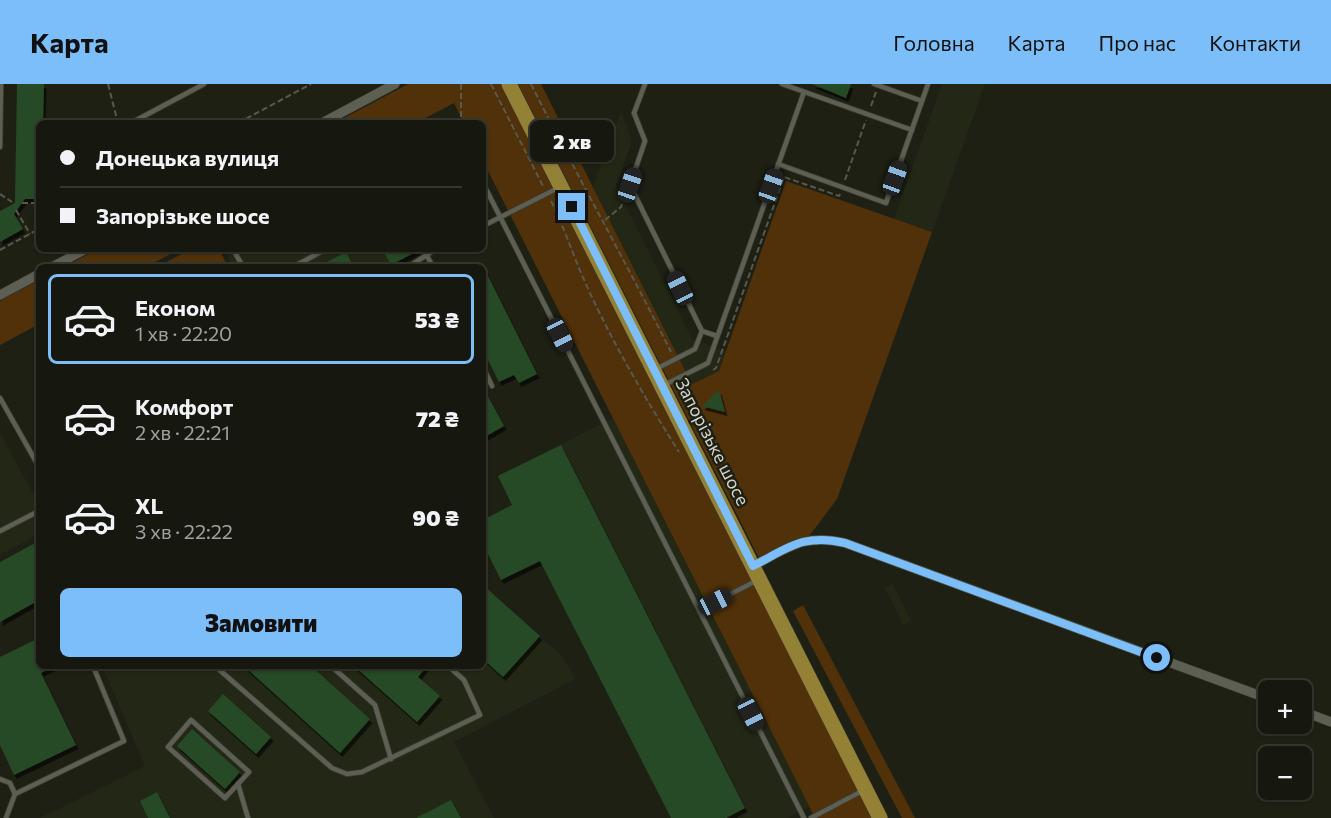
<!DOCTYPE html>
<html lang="uk">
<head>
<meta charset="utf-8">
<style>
	:root { --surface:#16180f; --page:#1f2118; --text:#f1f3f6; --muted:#9ea09e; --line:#35372f; --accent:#7cbef9 }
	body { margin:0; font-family:Commissioner,sans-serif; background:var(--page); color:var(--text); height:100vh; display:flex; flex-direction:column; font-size:22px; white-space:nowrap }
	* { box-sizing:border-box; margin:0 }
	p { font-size:20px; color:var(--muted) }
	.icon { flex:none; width:33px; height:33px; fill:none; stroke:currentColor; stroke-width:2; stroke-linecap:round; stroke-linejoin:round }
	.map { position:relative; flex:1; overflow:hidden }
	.details { position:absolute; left:36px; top:180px; width:450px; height:405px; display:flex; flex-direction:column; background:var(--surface); border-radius:9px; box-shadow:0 2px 4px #0004,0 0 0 2px var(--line) }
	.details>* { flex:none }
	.hud { position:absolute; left:36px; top:36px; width:450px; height:132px; border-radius:9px; box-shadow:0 2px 4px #0004,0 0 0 2px var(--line); display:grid; align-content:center; height:132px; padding:0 24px; background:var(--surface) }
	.buttons { position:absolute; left:1258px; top:596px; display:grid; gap:12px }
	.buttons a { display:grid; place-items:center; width:54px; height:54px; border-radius:9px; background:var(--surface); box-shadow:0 2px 4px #0004,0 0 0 2px var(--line); font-size:30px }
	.end { position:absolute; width:27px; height:27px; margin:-14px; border:8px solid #7cbef9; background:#111; box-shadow:0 0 0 3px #111 }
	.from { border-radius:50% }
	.bubble { position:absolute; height:42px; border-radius:9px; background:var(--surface); box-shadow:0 2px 4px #0004,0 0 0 2px var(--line); font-size:20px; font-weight:800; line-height:42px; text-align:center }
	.car { position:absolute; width:18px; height:36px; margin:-18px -9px; border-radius:8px; box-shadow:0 0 4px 2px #0007; background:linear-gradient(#222 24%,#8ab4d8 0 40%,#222 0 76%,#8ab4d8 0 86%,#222 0) }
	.hud b { display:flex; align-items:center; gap:21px; height:57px; font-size:22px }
	.hud b+b { border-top:2px solid var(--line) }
	.hud i { width:15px; height:15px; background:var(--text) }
	ul { padding:10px 0 0; list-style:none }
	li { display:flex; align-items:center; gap:18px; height:90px; margin:0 12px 9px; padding:0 12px; border:3px solid transparent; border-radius:9px }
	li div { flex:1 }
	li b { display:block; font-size:22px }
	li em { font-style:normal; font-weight:800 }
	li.current { border-color:var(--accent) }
	li>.icon { width:54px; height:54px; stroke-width:1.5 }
	.action { display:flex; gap:12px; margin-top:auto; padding:12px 24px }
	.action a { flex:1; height:69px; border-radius:9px; background:var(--accent); color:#111; font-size:24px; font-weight:800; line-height:69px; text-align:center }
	header { display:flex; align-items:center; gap:36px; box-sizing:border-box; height:84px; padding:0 30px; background:var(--accent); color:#111 }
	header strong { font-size:28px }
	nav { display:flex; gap:33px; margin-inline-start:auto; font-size:21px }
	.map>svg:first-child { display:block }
</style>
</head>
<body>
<header>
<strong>Карта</strong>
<nav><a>Головна</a><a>Карта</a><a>Про нас</a><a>Контакти</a></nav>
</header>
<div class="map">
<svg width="1331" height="734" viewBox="0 0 1331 734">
	<defs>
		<filter id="shadow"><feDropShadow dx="2.5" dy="4" stdDeviation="0" flood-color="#0009"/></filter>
	</defs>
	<rect width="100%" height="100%" fill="#1e2014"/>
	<g fill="#232715">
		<polygon points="942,0 985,0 932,148 894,135"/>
		<polygon points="621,28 632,57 616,102 692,255 726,267 719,287 692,300 593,103"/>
		<polygon points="233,165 421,165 389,183 233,183 226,169"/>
		<polygon points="613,334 809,723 788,734 671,734 498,392"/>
		<polygon points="0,349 39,421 39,450 0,471"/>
		<polygon points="893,500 911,537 903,541 885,504"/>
		<polygon points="483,501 563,573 575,595 454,658 494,734 40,734 145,682 102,582 483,582"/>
	</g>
	<g fill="#50310a">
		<polygon points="408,0 501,0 872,734 815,734 483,77 483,39 464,39 454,19 416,39 335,39"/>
		<polygon points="518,0 541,0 692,300 719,287 786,97 932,148 837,415 807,455 761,478"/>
		<polygon points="98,165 180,165 146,183 64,183"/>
		<polygon points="191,165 219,165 228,183 157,183"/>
		<polygon points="39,196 39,240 0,261 0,217"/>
		<polygon points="803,521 915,734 902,734 793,527"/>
	</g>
	<g fill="#264a25" filter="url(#shadow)">
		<polygon points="17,0 44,0 43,39 39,39 39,115 25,115 14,130 23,145 0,158 0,127 15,119"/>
		<polygon points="812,0 851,0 846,14"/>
		<polygon points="382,165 421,165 391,181"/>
		<polygon points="346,168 354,183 318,183"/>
		<polygon points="483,182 537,290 519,299 514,291 499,298 483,266"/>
		<polygon points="483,303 504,342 483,354"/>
		<polygon points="719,306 725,328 702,322"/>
		<polygon points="561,361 745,724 726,734 671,734 540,477 501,496 483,460 483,436 512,421 498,392"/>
		<polygon points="39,457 39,516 0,538 0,478"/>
		<polygon points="483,501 540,552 503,593 483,575"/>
		<polygon points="39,554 39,582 55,582 41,589 76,661 14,691 0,661 0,573"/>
		<polygon points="244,582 311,582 370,635 340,669"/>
		<polygon points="354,582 427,582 418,593 440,612 417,638"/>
		<polygon points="223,610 271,653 256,670 208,627"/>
		<polygon points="192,645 240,688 225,705 177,662"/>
		<polygon points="157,708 170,734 148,734 140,717"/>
		<polygon points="451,716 461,734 416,734"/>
	</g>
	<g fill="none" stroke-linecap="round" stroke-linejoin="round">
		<g stroke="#393b33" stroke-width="6">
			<g id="service">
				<polyline points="645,0 634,29 645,57 630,101 702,247 695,265 656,285"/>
				<polyline points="782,0 912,46"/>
				<polyline points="874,0 922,17"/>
				<polyline points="131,39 204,0"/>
				<polyline points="0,63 1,0"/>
				<polyline points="778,80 886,119 928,0"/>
				<polyline points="483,99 804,734"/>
				<polyline points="483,142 558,104"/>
				<polyline points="233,165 243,183"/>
				<polyline points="426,170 433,183"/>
				<polyline points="293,183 326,165"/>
				<polyline points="408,183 436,165"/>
				<polyline points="702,247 717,252"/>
				<polyline points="483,283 492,302"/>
				<polyline points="664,301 708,279 804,8"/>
				<polyline points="0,314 39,383"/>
				<polyline points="0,447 39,427"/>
				<polyline points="699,526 758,496"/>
				<polyline points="215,582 332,684 347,690 362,688 480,631 464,596 448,582"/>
				<polyline points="331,582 375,621 391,675"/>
				<polygon points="191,636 249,688 225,714 168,663"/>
				<polyline points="0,695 10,699 15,710"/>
				<polyline points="238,700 248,734"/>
				<polyline points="6,734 15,710 124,657 93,582"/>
				<polyline points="811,734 864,706"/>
			</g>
		</g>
		<g stroke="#393b33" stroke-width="10">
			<g id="minor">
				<polyline points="322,39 395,0"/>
				<polyline points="52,183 86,165"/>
				<polyline points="0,211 39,190"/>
				<path d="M753,482c35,-18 51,-33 92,-23l424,156"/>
				<polyline points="1302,627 1331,638"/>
			</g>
		</g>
		<g stroke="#393b33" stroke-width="16">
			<polyline id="primary" points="509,0 880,734"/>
		</g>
		<g stroke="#57594e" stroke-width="2" stroke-dasharray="6 3" stroke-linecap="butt">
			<polyline points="108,0 118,39"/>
			<polyline points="461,0 461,39"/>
			<polyline points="491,0 544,104"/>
			<path d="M531,0c45,90 95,178 140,268"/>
			<polyline points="871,22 876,8"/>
			<polyline points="238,39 311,0"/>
			<polyline points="845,96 866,36"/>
			<polyline points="0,110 12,118"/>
			<path d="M551,117c12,24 20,48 30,72 27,62 62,122 98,179"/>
			<polyline points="22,119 39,119"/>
			<polyline points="16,126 30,150"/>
			<polyline points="605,136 621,123 625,112"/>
			<polyline points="0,166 39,145"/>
			<polyline points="713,286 716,284 784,93 839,112 840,110"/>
			<polyline points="681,314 691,309 686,298"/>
		</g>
		<use href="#service" stroke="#5c5f51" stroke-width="4.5"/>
		<use href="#minor" stroke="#5c5f51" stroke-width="9"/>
		<use href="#primary" stroke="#938136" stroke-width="15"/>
	</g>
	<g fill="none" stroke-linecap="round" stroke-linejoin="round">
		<path stroke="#7cbef9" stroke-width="8" d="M572,123l181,359c35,-18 51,-33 92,-23l312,115"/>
	</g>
	<g text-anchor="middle" stroke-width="5" stroke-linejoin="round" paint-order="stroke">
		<g font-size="18" fill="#d3d5cd" stroke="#1e2014">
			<text transform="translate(712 358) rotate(63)" y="6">Запорізьке шосе</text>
		</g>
	</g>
</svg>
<div class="buttons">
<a>+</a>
<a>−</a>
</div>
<i class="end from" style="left:1157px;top:574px"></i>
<i class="end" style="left:572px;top:123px"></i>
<div class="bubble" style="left:530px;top:36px;width:84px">2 хв</div>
<i class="car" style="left:895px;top:94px;rotate:20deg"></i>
<i class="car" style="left:630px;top:101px;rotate:19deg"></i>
<i class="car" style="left:771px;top:102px;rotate:20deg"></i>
<i class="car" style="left:680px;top:204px;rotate:334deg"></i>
<i class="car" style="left:560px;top:251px;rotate:153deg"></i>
<i class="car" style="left:715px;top:518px;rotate:63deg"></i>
<i class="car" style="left:751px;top:630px;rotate:153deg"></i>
<div class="hud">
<b><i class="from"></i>Донецька вулиця</b>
<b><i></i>Запорізьке шосе</b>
</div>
<section class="details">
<ul>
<li class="current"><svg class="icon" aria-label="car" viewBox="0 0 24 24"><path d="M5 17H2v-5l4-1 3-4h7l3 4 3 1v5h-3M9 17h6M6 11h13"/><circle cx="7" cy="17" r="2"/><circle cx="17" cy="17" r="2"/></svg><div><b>Економ</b><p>1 хв · 22:20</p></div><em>53 ₴</em></li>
<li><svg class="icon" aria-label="car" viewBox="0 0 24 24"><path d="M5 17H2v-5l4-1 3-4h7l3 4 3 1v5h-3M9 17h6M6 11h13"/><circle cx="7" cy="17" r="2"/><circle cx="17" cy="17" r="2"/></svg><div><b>Комфорт</b><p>2 хв · 22:21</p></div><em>72 ₴</em></li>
<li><svg class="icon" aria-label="car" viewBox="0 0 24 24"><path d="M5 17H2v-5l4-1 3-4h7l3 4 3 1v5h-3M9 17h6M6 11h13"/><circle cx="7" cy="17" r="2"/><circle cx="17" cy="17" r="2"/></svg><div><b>XL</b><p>3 хв · 22:22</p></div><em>90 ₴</em></li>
</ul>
<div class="action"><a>Замовити</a></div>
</section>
</div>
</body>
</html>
